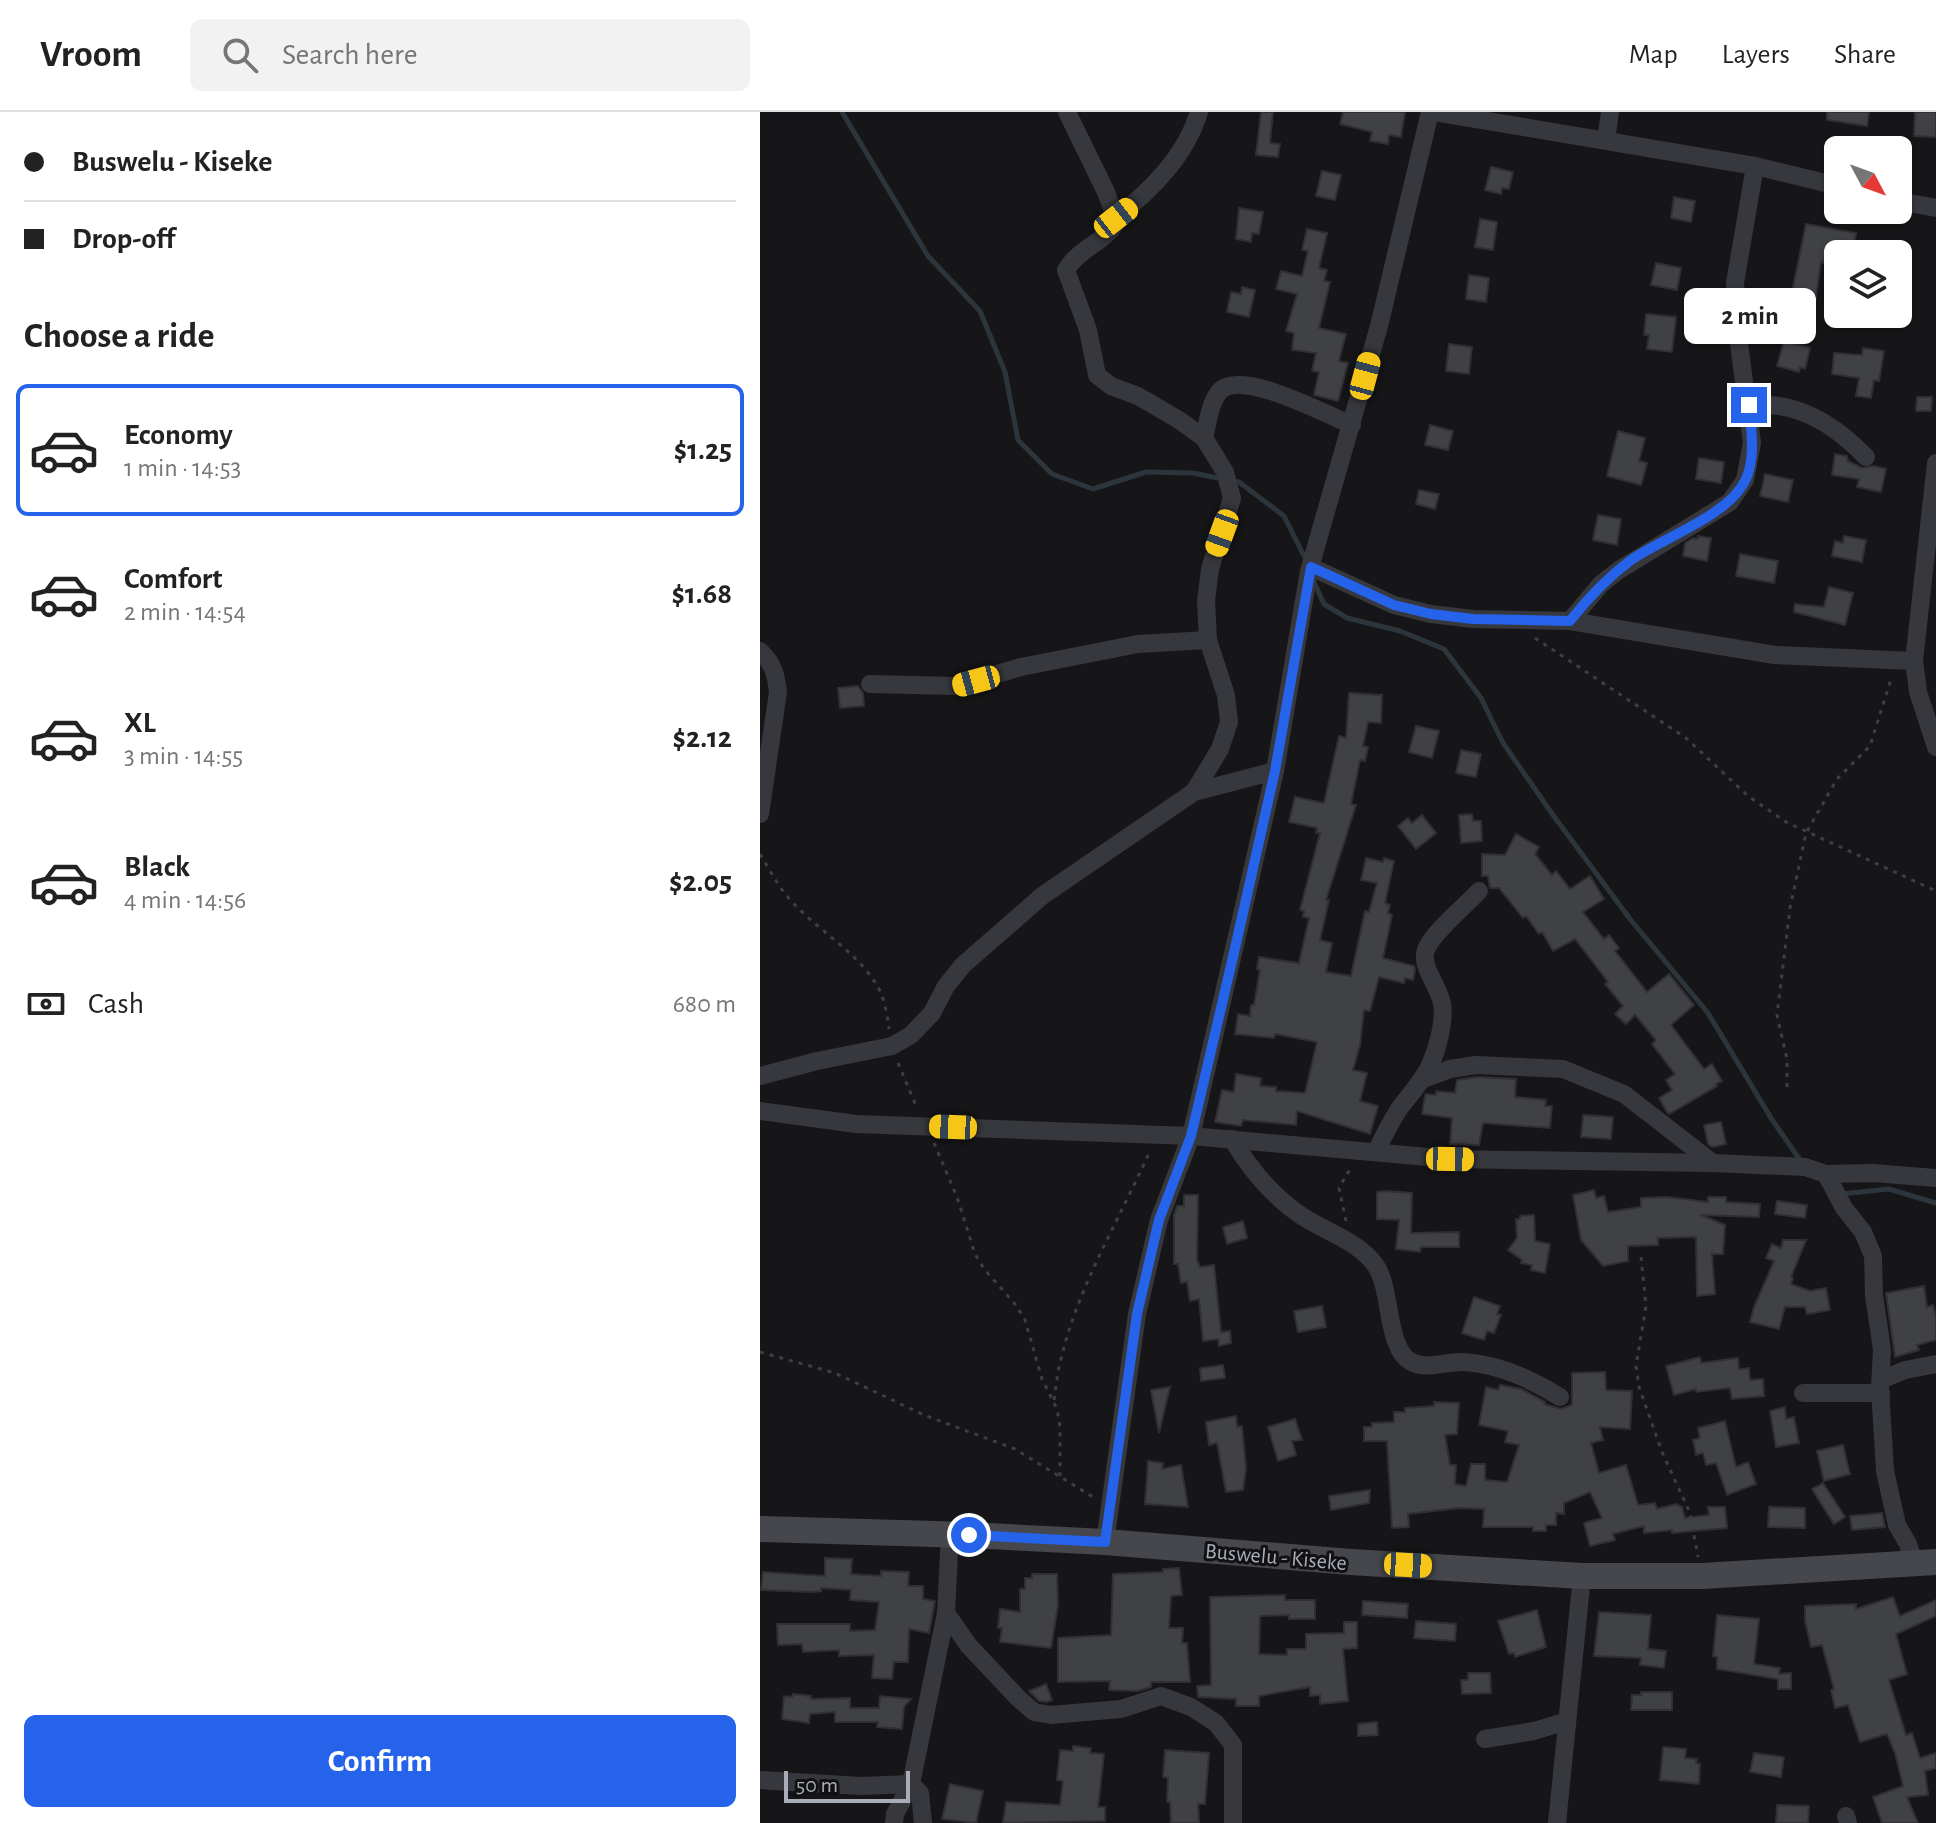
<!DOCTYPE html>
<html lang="en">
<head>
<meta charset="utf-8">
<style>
	:root { --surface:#fff; --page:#f2f2f2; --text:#222; --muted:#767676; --line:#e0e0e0; --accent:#2563eb }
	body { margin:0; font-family:"Alegreya Sans",sans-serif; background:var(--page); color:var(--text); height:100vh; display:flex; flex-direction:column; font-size:30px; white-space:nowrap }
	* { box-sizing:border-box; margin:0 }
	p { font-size:26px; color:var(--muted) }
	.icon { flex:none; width:44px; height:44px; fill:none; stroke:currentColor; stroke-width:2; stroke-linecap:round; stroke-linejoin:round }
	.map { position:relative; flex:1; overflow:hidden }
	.panel { display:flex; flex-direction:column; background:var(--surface); width:760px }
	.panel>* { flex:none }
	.guide { display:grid; align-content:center; height:176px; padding:0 24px; background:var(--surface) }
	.needle { width:52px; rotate:131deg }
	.controls { position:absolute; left:1064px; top:24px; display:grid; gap:16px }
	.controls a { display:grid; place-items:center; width:88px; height:88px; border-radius:12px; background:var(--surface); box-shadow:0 2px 6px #0004; font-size:40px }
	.scale { position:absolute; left:24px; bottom:20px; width:126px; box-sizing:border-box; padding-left:8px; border:4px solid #a8adb8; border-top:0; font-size:22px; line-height:28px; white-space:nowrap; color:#a8adb8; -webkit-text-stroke:6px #111113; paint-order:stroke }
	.end { position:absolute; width:36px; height:36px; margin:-18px; border:10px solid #2563eb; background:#fff; box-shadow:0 0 0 4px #fff }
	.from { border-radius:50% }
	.bubble { position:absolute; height:56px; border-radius:12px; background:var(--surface); box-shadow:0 2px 6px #0004; font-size:26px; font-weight:700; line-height:56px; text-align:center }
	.car { position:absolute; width:24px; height:48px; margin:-24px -12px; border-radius:10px; box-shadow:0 0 6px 2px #0007; background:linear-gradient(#f5c518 24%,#345 0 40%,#f5c518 0 76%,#345 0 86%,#f5c518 0) }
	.guide b { display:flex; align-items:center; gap:28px; height:76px; font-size:30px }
	.guide b+b { border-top:2px solid var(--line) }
	.guide i { width:20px; height:20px; background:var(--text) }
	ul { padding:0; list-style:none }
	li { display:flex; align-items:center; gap:24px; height:132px; margin:0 16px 12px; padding:0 8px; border:4px solid transparent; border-radius:12px }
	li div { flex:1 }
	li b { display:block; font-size:30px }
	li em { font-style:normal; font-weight:700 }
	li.active { border-color:var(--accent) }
	li>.icon { width:72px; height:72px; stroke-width:1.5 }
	h2 { padding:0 24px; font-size:36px; line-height:96px }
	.pay { display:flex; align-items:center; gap:20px; height:88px; padding:0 24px; font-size:30px }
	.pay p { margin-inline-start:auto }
	.primary-button { display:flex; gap:16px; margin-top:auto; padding:16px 24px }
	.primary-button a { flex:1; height:92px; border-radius:12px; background:var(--accent); color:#fff; font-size:32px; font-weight:700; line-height:92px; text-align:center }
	header { display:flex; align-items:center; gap:48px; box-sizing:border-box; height:112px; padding:0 40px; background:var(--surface); border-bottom:2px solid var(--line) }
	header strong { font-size:38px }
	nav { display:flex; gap:44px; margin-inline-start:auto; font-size:28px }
	.search { width:560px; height:72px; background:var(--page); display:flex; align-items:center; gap:20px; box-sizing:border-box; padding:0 28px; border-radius:12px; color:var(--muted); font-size:30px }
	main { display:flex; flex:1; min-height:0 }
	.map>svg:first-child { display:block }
</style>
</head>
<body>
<header>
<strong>Vroom</strong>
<div class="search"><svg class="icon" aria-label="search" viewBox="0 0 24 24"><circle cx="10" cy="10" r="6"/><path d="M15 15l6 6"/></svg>Search here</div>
<nav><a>Map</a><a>Layers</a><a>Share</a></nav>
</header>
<main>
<section class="panel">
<div class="guide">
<b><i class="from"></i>Buswelu - Kiseke</b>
<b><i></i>Drop-off</b>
</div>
<h2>Choose a ride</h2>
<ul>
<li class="active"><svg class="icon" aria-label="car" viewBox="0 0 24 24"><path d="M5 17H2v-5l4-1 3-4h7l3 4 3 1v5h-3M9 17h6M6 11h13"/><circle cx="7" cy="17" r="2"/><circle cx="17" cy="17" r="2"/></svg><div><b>Economy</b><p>1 min · 14:53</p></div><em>$1.25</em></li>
<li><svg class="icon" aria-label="car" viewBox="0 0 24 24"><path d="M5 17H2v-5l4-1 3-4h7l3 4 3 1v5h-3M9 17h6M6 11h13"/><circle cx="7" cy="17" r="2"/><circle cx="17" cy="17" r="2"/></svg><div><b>Comfort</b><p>2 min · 14:54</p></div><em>$1.68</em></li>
<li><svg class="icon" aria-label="car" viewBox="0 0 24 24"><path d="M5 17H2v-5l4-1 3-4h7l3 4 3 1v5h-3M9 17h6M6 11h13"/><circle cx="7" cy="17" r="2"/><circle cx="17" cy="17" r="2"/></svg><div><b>XL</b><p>3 min · 14:55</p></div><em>$2.12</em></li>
<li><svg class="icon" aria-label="car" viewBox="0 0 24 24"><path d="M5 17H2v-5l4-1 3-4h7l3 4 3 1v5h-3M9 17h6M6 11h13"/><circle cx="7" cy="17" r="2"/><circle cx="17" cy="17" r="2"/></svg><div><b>Black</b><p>4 min · 14:56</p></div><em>$2.05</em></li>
</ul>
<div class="pay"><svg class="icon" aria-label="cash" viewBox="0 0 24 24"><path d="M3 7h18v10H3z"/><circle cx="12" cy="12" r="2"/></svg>Cash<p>680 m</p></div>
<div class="primary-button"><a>Confirm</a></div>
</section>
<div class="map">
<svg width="1176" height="1711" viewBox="0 0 1176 1711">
	<rect width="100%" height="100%" fill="#161618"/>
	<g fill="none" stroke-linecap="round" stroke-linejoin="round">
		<g stroke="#2c353c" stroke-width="5">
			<polyline points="82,0 168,144 220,199 245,260 258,328 292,362 333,377 386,360 433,361 463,367"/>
			<polyline points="472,369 479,370 524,404 547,450"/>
			<polyline points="554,470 564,492 587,506 640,519 684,537 721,586 743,631 793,703 870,807 948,901 1011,1006 1040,1048"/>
			<polyline points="1081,1082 1129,1077 1176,1091"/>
		</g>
	</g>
	<g fill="#404145" stroke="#303034" stroke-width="2">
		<polygon points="501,0 513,0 510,31 520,32 518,45 496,43"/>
		<polygon points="583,0 645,0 641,25 629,23 628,32 610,29 612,20 580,12"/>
		<polygon points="1067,0 1109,0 1107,14 1067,8"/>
		<polygon points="1155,0 1176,0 1176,25 1154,24"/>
		<polygon points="731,55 753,60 749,77 742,76 741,82 725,78"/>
		<polygon points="562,59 581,63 575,88 556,84"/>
		<polygon points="914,85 935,89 931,110 911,106"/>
		<polygon points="479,96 503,100 499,122 492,121 491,130 476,127"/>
		<polygon points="720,107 737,110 733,138 715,135"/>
		<polygon points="1046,112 1096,121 1092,142 1078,142 1078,147 1065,145 1063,151 1061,150 1054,198 1029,195"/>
		<polygon points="547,117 567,121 559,156 567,158 564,169 570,170 559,216 586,222 579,249 588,251 578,289 554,283 559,260 552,259 556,241 532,238 534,221 526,219 537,182 516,177 521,159 542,164 548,139 542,138"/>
		<polygon points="896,151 921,156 917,178 891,173"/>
		<polygon points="709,163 729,166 726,190 706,187"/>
		<polygon points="482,175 495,178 489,205 467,200 471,180 481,182"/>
		<polygon points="886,202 916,205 912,240 887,237 889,223 884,223"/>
		<polygon points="1024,229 1050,236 1045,257 1040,255 1039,260 1017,254"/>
		<polygon points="689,232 712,235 709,262 686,259"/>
		<polygon points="1103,236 1124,239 1119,269 1114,268 1111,286 1096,284 1099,266 1072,262 1074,241 1102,243"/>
		<polygon points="1157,285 1172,285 1171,299 1156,299"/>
		<polygon points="670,313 693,319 688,338 665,333"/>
		<polygon points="858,319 885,326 879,349 887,351 881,373 847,364"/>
		<polygon points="1075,342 1087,344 1088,349 1102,356 1114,354 1126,357 1121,380 1097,375 1099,367 1072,363"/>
		<polygon points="939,346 964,350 961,371 936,367"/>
		<polygon points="1005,362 1033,368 1028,390 1000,384"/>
		<polygon points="659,378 679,382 675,397 656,392"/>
		<polygon points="838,403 861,407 857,433 833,428"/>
		<polygon points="938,424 951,426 947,449 923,444 925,431 933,426 938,427"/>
		<polygon points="1084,424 1106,428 1102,450 1072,444 1075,429 1083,431"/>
		<polygon points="980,442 1018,449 1014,471 976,464"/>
		<polygon points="1069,475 1093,481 1085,513 1034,500 1035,492 1064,495"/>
		<polygon points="98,574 103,581 104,594 80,596 78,576"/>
		<polygon points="589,581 622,583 621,611 608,610 603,634 608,635 605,649 600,648 591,692 596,693 566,788 569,788 560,828 572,831 566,860 591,864 605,799 609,800 617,771 601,768 606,746 623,750 624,746 634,749 625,791 630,793 628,801 632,803 623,846 654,854 655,858 653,868 645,866 644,871 619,865 610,899 604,898 600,933 593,958 607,961 600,989 618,994 610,1022 537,999 536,1013 483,1008 481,1014 455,1010 462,978 474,980 476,962 501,966 500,974 516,975 516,979 545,981 557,930 515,922 514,926 475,922 478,902 490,904 491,893 494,893 500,858 497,857 499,845 539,851 549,806 543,805 544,799 540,798 560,721 556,721 557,716 529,710 535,685 564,691 579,624 586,626"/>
		<polygon points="656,614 679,619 672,646 649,640"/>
		<polygon points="701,638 721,642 716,665 696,661"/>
		<polygon points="712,702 713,709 721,709 722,729 701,731 699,703"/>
		<polygon points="662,703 676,721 656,737 638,714 648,706 652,711"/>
		<polygon points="756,722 779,735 775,742 792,763 796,759 810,777 830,764 844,787 823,800 844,827 849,823 859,836 855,839 887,880 909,862 934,893 911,913 944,957 952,952 962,969 956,972 957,974 909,1002 907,1000 899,986 912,978 906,968 915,962 892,932 896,928 875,903 866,912 855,902 863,894 845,872 848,870 815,827 793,839 782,820 779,822 766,804 763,806 739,776 730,776 728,764 722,764 722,742 745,743"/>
		<polygon points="717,965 756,967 755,985 786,988 785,994 792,994 790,1016 723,1011 719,1033 690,1032 692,1006 662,1002 665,984 666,982 676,983 676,979 695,981 697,968"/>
		<polygon points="823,1003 853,1005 851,1027 821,1025"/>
		<polygon points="961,1010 966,1032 952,1035 948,1032 944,1013"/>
		<polygon points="834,1078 836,1086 844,1084 848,1100 881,1095 881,1086 907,1085 948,1090 948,1085 966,1085 966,1090 1000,1092 999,1105 941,1103 965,1113 963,1142 952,1142 955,1182 937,1184 936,1125 898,1126 898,1133 868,1134 868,1149 843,1154 821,1128 813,1083"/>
		<polygon points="625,1079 652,1081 651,1121 699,1120 699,1135 661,1135 660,1140 636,1137 639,1108 617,1107 617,1080"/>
		<polygon points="424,1083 438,1083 437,1148 440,1155 454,1153 461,1220 470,1219 471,1231 459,1234 458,1227 443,1229 439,1187 430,1189 427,1170 421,1171 418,1152 414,1152 414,1103 417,1094 424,1094"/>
		<polygon points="1017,1089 1047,1093 1045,1106 1015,1102"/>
		<polygon points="774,1103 775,1129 790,1132 785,1161 771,1158 772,1153 761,1151 762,1148 748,1138 757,1126 756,1107 760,1107 760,1104"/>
		<polygon points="483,1109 487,1126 467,1132 463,1115"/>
		<polygon points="1023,1128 1046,1128 1031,1165 1033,1166 1031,1172 1050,1179 1066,1176 1070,1198 1047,1202 1045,1195 1025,1195 1019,1217 990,1210 994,1195 1014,1149 1006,1146 1012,1132 1021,1136"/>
		<polygon points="1164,1174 1167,1195 1173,1193 1176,1204 1176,1228 1157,1233 1159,1238 1135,1245 1126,1181"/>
		<polygon points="714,1185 740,1194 737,1202 741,1203 734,1221 727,1219 724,1228 702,1221"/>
		<polygon points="562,1194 566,1215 538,1220 534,1199"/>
		<polygon points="940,1245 941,1251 978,1246 979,1257 989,1256 990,1268 1003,1267 1004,1284 972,1287 970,1276 936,1280 936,1277 914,1283 906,1254"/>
		<polygon points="463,1253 465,1266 441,1269 440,1256"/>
		<polygon points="845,1260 846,1278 872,1279 870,1317 840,1315 843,1328 831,1331 839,1361 866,1353 878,1393 895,1391 897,1397 916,1392 922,1395 925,1406 949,1403 948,1395 965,1395 967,1416 912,1421 912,1418 884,1421 884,1414 853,1422 855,1428 830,1434 824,1411 842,1406 830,1380 804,1391 804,1402 796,1401 796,1413 786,1413 786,1419 773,1419 773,1415 723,1415 724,1397 699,1396 648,1402 649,1415 632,1416 627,1329 604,1329 604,1315 612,1315 612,1311 634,1310 634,1300 645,1300 645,1296 674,1294 674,1290 699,1291 697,1322 685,1323 690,1353 696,1353 695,1372 706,1374 711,1352 725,1352 725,1368 747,1370 759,1333 745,1330 748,1319 719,1313 726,1275 738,1278 740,1273 761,1277 785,1290 784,1292 801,1297 812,1293 812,1261"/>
		<polygon points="410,1275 407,1287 399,1321 391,1278"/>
		<polygon points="1025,1295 1026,1307 1034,1305 1039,1331 1016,1335 1010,1299"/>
		<polygon points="476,1304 477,1315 482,1314 486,1356 483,1378 466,1380 457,1331 449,1333 446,1310"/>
		<polygon points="535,1307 542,1328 532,1329 536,1343 518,1349 508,1315"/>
		<polygon points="965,1309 976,1355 988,1350 996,1372 967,1383 956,1351 946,1353 943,1341 936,1343 933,1328 940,1326 938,1316"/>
		<polygon points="1083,1333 1090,1362 1064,1369 1057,1339"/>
		<polygon points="388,1349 403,1351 402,1357 421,1353 428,1395 385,1392"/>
		<polygon points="1063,1371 1085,1405 1074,1412 1052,1377"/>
		<polygon points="610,1378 609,1391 571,1398 569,1384"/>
		<polygon points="1009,1395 1045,1396 1045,1416 1008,1415"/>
		<polygon points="1122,1401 1125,1415 1092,1418 1090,1404"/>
		<polygon points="65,1446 92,1447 91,1462 121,1464 121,1459 149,1460 148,1474 163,1474 163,1487 175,1489 169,1521 149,1517 148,1550 134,1550 132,1567 112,1566 114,1543 79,1544 79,1538 43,1540 42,1532 18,1533 17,1512 90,1512 90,1519 115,1518 119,1490 90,1488 91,1478 61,1476 61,1479 52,1480 1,1478 3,1460 65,1464"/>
		<polygon points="419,1456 422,1483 411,1484 409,1516 423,1516 422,1531 427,1531 430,1570 391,1570 391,1575 378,1579 349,1578 350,1569 298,1570 298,1526 351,1523 353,1462 403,1460 403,1457"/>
		<polygon points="272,1462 297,1462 298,1493 291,1536 240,1530 242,1516 238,1516 240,1497 260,1500 260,1477 265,1477 265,1466 272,1466"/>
		<polygon points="525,1483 525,1488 555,1488 555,1507 529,1507 529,1503 500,1504 499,1542 527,1543 527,1537 546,1537 546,1522 584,1521 584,1510 597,1510 597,1536 583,1537 588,1589 560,1592 560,1583 550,1584 550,1575 499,1584 499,1594 476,1594 476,1587 438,1585 437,1574 451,1573 450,1485"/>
		<polygon points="1133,1485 1140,1504 1176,1488 1176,1504 1136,1522 1147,1562 1129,1568 1146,1623 1152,1621 1160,1646 1176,1641 1176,1656 1165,1659 1168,1683 1147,1685 1158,1711 1122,1711 1113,1685 1143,1674 1135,1641 1127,1622 1100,1630 1088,1593 1075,1596 1071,1578 1074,1577 1062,1533 1051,1535 1045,1509 1045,1494 1096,1492 1096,1497"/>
		<polygon points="603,1489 648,1492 647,1506 602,1503"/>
		<polygon points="777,1498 786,1535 755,1545 754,1541 749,1542 738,1509"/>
		<polygon points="839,1500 891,1503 888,1537 906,1539 904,1556 880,1553 881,1546 834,1544"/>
		<polygon points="957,1503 999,1507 994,1552 1020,1556 1019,1562 1031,1561 1031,1577 1018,1577 1018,1567 957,1557 957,1545 953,1544"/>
		<polygon points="656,1509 696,1512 695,1529 654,1526"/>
		<polygon points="708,1561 730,1561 731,1581 702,1582 701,1568 708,1568"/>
		<polygon points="286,1572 292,1588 287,1590 279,1589 269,1579"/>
		<polygon points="881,1580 912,1580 912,1598 871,1598 872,1583 881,1583"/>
		<polygon points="33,1582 51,1584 51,1587 90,1586 90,1596 119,1596 120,1584 151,1587 144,1595 142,1617 117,1615 118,1610 75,1610 75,1600 50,1602 49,1611 22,1607 24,1584 32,1585"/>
		<polygon points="617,1610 618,1623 598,1624 598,1612"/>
		<polygon points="313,1634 331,1636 330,1641 344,1642 338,1695 345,1695 345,1709 243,1711 246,1690 300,1693 303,1669 297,1668 300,1638 313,1639"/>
		<polygon points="903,1635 926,1637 925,1646 937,1647 936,1651 940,1652 939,1672 900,1668"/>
		<polygon points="405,1638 449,1641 445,1692 438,1692 439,1711 411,1711 410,1690 407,1690 408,1666 403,1665"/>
		<polygon points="994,1641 1024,1645 1021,1665 990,1660"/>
		<polygon points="190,1672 223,1679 216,1711 182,1707"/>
		<polygon points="1017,1693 1049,1694 1048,1711 1016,1711"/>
	</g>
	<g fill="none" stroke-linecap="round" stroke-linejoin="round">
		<g stroke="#3d3f44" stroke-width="3" stroke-dasharray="4 6" stroke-linecap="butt">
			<polyline points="775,526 926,626 988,684 1026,710 1176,779"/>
			<path d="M0,742c11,18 20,36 35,51 27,28 63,48 83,82 7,13 9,28 11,42"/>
			<polyline points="138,951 157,996"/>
			<polyline points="1027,975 1027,947 1017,903 1030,796 1046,721 1077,667 1110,634 1132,564"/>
			<polyline points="174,1031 197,1085 215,1142 224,1157 256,1193 265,1208 282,1267 297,1297 300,1315 300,1364"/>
			<polyline points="586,1109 579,1076 590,1057"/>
			<polyline points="881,1145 886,1194 876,1254 879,1275 902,1340 930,1401 938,1445"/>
			<polyline points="0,1240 75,1261 164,1303 255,1337 333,1385"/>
			<path d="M294,1288c2,-12 3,-25 6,-37 17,-75 59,-143 90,-212"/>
		</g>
		<g stroke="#37383d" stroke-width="18">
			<path d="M307,0l39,80 11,30c-13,21 -38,26 -51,48l22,60 9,45 14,11 27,10 41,24 25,18 21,34 7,26 -22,71 -4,32 2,39 18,55 3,27 -9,27 -26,43"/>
			<polyline points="674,0 995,54 1078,74"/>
			<polyline points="846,28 850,0"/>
			<polyline points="1138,89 1176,96"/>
			<path d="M356,106c35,-28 70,-62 83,-106"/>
			<path d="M989,293c48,-4 84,18 117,52"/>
			<path d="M444,326c4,-15 6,-38 17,-48 23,-20 106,25 131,35"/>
			<polyline points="1176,351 1154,549 1158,580 1176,635"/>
			<polyline points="551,455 634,493 671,502 713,507 810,509 1015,543 1154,549"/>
			<polyline points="810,509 841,472 859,458 970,390 985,368 992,331 977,216 975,171 995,54"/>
			<path d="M0,539c13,12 16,23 18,41l-18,122"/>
			<polyline points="110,572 196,574 261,555 378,532 448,528"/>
			<polyline points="0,964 57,949 132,934 151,923 172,901 186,874 203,853 282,784 434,680 515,659"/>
			<polyline points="663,967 690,957 716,953 803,957 864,982 953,1051"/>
			<polyline points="0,999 96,1012 431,1024 690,1047 953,1051 1045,1055 1066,1062 1113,1061 1176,1066"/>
			<path d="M472,1027c16,27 38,54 64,73 25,19 61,27 80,54 16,24 10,81 34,95 16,10 36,0 54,1 34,2 67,17 96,35"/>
			<path d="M616,1040c7,-15 14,-29 23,-43 11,-15 25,-29 32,-46 7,-16 14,-43 11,-60 -3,-16 -22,-37 -16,-53 5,-16 40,-45 53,-59"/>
			<polyline points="1066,1062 1084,1096 1103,1120 1113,1144 1114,1183 1122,1238 1120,1276 1125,1359 1137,1413 1148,1432 1154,1451"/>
			<polyline points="1121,1268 1145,1258 1176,1252"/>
			<polyline points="1043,1281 1121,1281"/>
			<polyline points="190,1422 186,1501 209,1534 259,1587 274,1600 291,1603 361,1597 401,1584 431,1595 456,1611 473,1633 473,1711"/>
			<polyline points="345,1430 377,1202 399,1108 431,1024 515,659 549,459 619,214 670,0"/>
			<polyline points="725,1627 774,1619 807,1609"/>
			<polyline points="0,1668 101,1674 151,1672 160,1681 163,1711"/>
			<polyline points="1086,1704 1088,1711"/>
			<polyline points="134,1711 135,1702 151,1672 186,1501"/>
			<polyline points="797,1711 822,1464"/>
		</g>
		<polyline stroke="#45474d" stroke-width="26" points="0,1417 209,1423 345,1430 591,1450 822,1464 942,1464 1176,1450"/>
	</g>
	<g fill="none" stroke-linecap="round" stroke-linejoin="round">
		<path stroke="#2563eb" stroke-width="10" d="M209,1423l136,7 32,-228 22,-94 32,-84 42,-179 42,-186 36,-204 83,38 37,9 42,5 97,2c18,-23 37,-43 61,-61 33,-23 98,-44 115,-81 10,-24 5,-49 3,-74"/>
	</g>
	<g text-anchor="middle" stroke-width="6" stroke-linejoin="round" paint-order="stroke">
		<g font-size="22" fill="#a8adb8" stroke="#111113">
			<text transform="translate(516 1444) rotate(5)" y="8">Buswelu - Kiseke</text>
		</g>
	</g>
</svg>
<div class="controls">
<a><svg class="needle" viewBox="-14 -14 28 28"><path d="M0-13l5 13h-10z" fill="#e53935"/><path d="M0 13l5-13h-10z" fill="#767676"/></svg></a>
<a><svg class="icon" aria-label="layers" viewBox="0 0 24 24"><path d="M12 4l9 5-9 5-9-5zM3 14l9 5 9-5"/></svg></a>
</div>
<div class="scale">50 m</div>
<i class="end from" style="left:209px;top:1423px"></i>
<i class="end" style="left:989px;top:293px"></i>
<div class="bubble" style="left:924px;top:176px;width:132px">2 min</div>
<i class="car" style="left:356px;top:106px;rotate:52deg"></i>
<i class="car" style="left:605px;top:264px;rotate:15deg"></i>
<i class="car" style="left:462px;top:421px;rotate:200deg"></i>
<i class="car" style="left:216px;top:569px;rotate:255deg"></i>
<i class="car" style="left:193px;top:1015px;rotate:272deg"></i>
<i class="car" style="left:690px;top:1047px;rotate:91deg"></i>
<i class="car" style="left:648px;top:1453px;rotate:93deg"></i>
</div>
</main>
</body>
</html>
